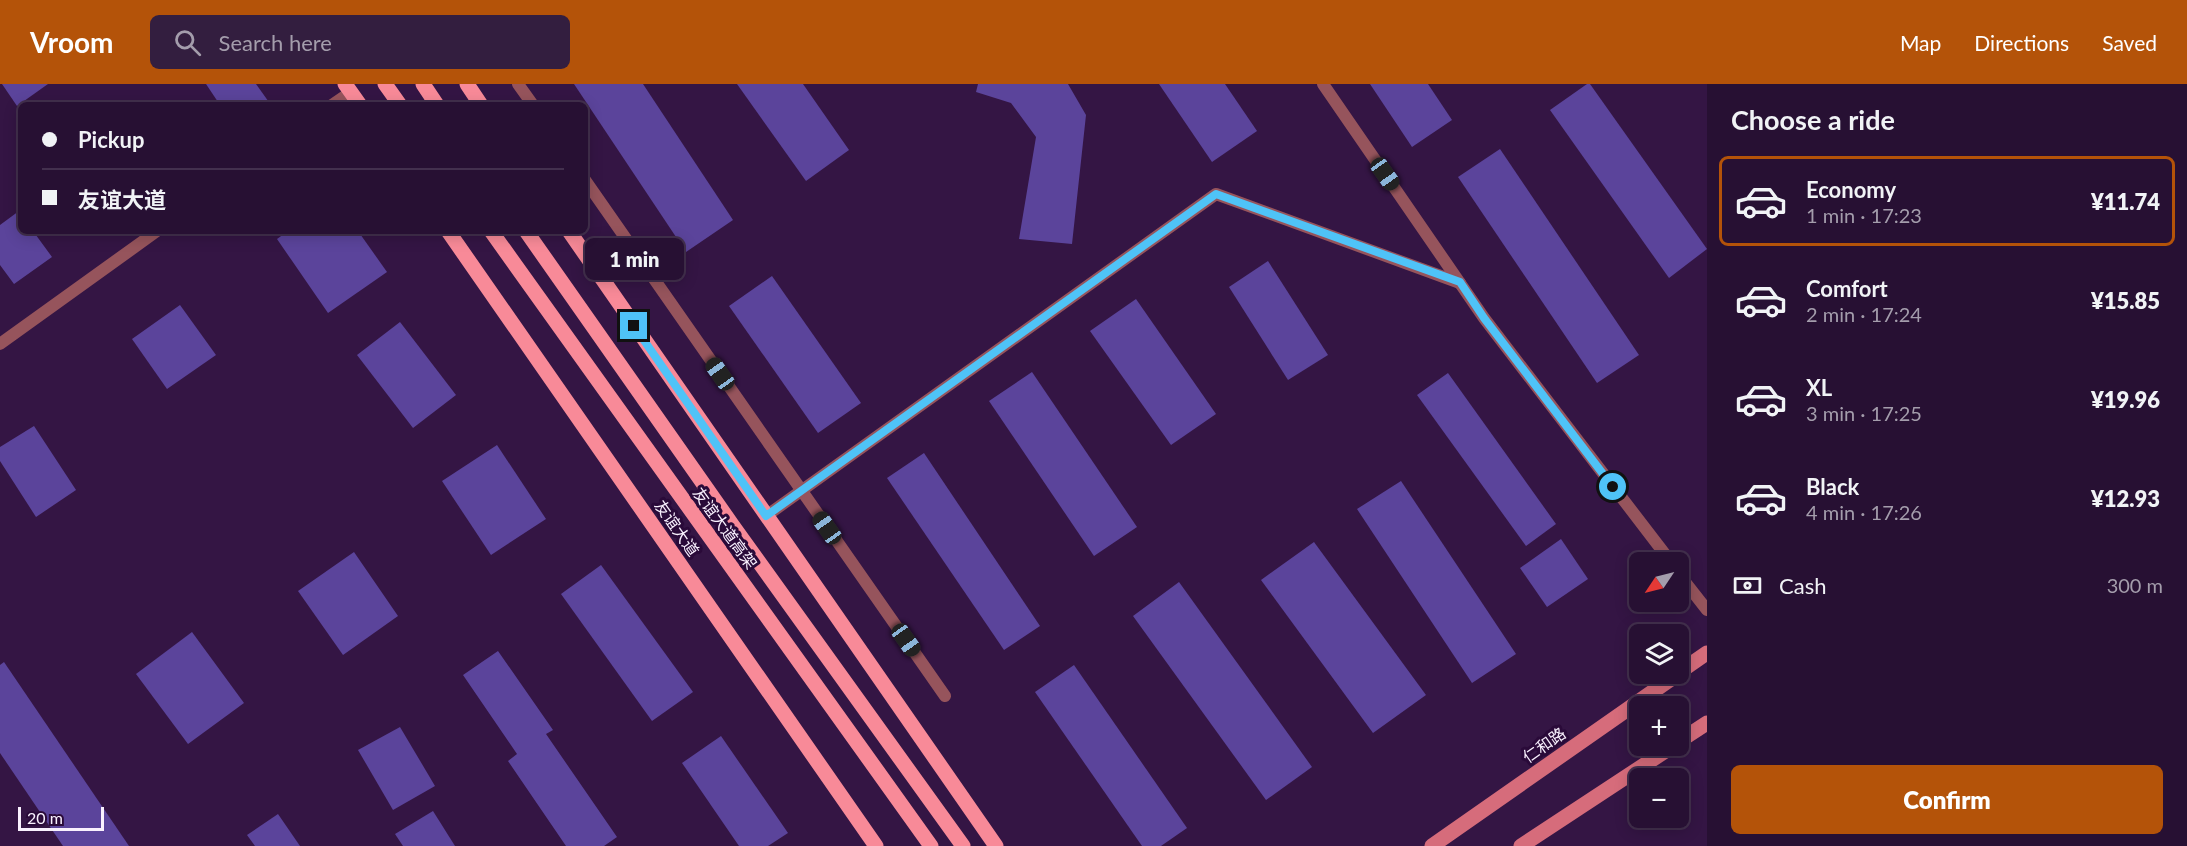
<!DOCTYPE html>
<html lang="en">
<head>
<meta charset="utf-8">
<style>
	:root { --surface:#271033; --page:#331e3f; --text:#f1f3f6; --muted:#a49dac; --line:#43304e; --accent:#b45309 }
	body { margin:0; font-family:Lato,"Noto Sans SC",sans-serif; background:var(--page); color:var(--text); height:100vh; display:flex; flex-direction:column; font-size:22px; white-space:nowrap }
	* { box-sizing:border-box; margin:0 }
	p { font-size:20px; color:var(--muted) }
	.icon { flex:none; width:33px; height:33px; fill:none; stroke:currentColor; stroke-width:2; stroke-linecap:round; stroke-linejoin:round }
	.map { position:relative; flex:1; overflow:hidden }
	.side { display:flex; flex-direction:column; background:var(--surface); width:480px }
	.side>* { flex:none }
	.banner { position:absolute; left:18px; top:18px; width:570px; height:132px; border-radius:9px; box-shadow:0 3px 15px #0003,0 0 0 2px var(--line); display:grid; align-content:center; height:132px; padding:0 24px; background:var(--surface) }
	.needle { width:39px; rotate:235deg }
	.fabs { position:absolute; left:1629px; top:468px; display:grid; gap:12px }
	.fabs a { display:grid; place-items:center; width:60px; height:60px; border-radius:9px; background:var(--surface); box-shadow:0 3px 15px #0003,0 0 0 2px var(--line); font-size:30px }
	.scale { position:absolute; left:18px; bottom:15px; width:86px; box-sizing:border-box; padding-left:6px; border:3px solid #f9f1fe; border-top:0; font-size:16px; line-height:21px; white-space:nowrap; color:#f9f1fe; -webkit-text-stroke:4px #2a0a39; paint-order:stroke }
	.end { position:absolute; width:27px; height:27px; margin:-14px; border:8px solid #4fc3f7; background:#111; box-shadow:0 0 0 3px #111 }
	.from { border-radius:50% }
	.bubble { position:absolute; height:42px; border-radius:9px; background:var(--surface); box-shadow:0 3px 15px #0003,0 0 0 2px var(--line); font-size:20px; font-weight:800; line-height:42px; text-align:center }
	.car { position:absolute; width:18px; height:36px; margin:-18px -9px; border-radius:8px; box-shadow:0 0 4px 2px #0007; background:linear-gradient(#222 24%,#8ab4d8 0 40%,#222 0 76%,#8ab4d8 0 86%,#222 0) }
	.banner b { display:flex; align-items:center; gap:21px; height:57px; font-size:22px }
	.banner b+b { border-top:2px solid var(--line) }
	.banner i { width:15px; height:15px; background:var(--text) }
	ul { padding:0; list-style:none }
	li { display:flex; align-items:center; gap:18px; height:90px; margin:0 12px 9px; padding:0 12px; border:3px solid transparent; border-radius:9px }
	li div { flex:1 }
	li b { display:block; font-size:22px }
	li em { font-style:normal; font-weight:800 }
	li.selected { border-color:var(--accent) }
	li>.icon { width:54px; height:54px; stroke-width:1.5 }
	h2 { padding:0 24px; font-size:27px; line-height:72px }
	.pay { display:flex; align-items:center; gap:15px; height:66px; padding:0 24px; font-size:22px }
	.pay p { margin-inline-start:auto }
	.primary-button { display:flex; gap:12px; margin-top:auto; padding:12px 24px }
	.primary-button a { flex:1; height:69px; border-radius:9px; background:var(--accent); color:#fff; font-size:24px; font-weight:800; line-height:69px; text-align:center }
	header { display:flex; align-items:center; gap:36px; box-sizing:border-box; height:84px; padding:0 30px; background:var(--accent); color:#fff }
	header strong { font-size:28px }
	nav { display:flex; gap:33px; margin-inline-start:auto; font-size:21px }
	.search { width:420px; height:54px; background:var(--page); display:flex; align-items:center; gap:15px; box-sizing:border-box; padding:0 21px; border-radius:9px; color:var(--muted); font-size:22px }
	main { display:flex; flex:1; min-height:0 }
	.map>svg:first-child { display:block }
</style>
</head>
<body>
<header>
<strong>Vroom</strong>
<div class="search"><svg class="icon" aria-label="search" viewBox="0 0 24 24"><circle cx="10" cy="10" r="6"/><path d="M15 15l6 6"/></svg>Search here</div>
<nav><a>Map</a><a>Directions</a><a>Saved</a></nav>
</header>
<main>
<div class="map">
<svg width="1707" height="762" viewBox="0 0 1707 762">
	<rect width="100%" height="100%" fill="#341544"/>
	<g fill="#5b449b">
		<polygon points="2,0 48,0 17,22"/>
		<polygon points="206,0 256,0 271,21 220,21"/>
		<polygon points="574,0 643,0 733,136 686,168"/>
		<polygon points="737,0 803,0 849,66 806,97"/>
		<polygon points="978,0 1068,0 1086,31 1072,160 1019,155 1036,53 1011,19 976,8"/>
		<polygon points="1159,0 1225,0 1257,47 1212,78"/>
		<polygon points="1370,0 1428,0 1452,36 1412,63"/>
		<polygon points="1587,0 1590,0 1707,165 1669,194 1550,26"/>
		<polygon points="1500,65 1639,271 1597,299 1458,93"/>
		<polygon points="19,127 21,130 21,147 33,147 52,173 14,200 0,181 0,141"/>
		<polygon points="288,147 358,147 387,188 328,229 277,155"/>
		<polygon points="1268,177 1328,271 1288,296 1229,203"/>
		<polygon points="772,192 861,319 818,349 729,222"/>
		<polygon points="1136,215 1216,330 1171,361 1090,247"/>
		<polygon points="180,221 216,271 167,305 132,255"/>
		<polygon points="400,238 456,311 413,344 357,271"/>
		<polygon points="1032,288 1137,443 1094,472 989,317"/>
		<polygon points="1448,289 1556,440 1526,462 1417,311"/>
		<polygon points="34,342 76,406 36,433 0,377 0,363"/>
		<polygon points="497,361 546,435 491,471 442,397"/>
		<polygon points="924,369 1040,542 1004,566 887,394"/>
		<polygon points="1401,397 1516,570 1472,599 1357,425"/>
		<polygon points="1561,455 1588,495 1547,523 1520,484"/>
		<polygon points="1314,458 1426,611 1373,649 1261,496"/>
		<polygon points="354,468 398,532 343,571 298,507"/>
		<polygon points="601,481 693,608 652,637 561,510"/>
		<polygon points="1179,498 1312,683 1266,716 1133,532"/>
		<polygon points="192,548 244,619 188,660 136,590"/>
		<polygon points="498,567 553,646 546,650 617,753 604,762 566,762 508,677 517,670 463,591"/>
		<polygon points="4,578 129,762 63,762 0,669 0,581"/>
		<polygon points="1074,581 1187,744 1161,762 1142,762 1035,608"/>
		<polygon points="400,643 435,702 393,726 358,666"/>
		<polygon points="721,652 788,749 768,762 739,762 682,679"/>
		<polygon points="433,727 455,762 403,762 395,750"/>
		<polygon points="278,730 300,762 255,762 247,751"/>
	</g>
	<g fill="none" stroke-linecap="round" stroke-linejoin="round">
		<g stroke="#96545c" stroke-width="12">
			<polyline points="518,0 533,21"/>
			<polyline points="1323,0 1484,234 1671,478"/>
			<polyline points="332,21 351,8"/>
			<polyline points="585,96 945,612"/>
			<polyline points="0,260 157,147"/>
			<polyline points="766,432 1216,110 1460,199"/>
			<polyline points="1678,489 1707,526"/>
		</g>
		<g stroke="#d66c7b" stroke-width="15">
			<polyline points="1678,589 1707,569"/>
			<polyline points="1678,658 1707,639"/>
			<polyline points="1432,762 1678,590"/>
			<polyline points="1521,762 1673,662"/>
		</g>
		<g stroke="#f88a98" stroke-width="15">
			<polyline points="345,0 360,21"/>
			<polyline points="385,0 400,21"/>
			<polyline points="423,0 437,21"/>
			<polyline points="467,0 481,21"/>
			<polyline points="448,147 876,762"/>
			<polyline points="491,147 931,762"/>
			<polyline points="526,147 733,442 963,762"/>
			<polyline points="569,147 996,762"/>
		</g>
	</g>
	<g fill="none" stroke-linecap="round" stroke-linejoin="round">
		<polyline stroke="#4fc3f7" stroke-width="8" points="634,242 766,432 1216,110 1460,198 1484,234 1613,403"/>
	</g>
	<g text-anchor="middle" stroke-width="6" stroke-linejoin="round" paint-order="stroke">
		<g font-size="16" fill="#f9f1fe" stroke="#2a0a39">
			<text transform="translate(677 444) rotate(55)" y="6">友谊大道</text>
			<text transform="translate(725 444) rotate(54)" y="6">友谊大道高架</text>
			<text transform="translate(1544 661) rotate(-35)" y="6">仁和路</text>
		</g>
	</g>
</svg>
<div class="fabs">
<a><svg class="needle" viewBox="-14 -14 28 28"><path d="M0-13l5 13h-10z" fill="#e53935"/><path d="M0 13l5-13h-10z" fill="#a49dac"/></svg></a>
<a><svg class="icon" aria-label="layers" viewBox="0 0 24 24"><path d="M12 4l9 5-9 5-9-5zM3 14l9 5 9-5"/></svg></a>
<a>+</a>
<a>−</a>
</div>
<div class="scale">20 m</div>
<i class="end from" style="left:1613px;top:403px"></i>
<i class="end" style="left:634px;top:242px"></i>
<div class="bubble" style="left:585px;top:154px;width:99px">1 min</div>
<i class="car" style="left:1385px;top:90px;rotate:145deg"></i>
<i class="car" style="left:720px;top:290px;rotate:325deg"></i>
<i class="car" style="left:827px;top:444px;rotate:325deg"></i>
<i class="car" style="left:906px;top:556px;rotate:145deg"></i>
<div class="banner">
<b><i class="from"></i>Pickup</b>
<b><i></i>友谊大道</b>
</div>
</div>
<section class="side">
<h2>Choose a ride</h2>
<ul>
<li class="selected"><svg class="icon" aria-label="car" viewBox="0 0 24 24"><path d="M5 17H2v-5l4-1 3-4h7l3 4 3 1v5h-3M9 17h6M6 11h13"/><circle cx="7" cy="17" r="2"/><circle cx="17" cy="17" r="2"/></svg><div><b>Economy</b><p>1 min · 17:23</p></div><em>¥11.74</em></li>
<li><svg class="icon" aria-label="car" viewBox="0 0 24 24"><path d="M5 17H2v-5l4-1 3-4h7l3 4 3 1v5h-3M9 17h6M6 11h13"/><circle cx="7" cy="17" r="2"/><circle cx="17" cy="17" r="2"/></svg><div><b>Comfort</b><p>2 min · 17:24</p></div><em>¥15.85</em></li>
<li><svg class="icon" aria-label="car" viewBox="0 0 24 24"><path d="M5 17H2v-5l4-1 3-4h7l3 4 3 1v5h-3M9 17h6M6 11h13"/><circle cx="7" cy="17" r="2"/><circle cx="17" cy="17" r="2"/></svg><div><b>XL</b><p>3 min · 17:25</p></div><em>¥19.96</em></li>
<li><svg class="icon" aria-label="car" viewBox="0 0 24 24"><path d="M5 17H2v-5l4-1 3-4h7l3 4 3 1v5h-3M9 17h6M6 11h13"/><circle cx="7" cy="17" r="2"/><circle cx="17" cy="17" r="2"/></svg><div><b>Black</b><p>4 min · 17:26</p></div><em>¥12.93</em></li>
</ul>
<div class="pay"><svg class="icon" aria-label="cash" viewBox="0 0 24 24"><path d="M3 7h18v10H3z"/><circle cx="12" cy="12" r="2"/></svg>Cash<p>300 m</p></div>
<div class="primary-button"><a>Confirm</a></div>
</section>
</main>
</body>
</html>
